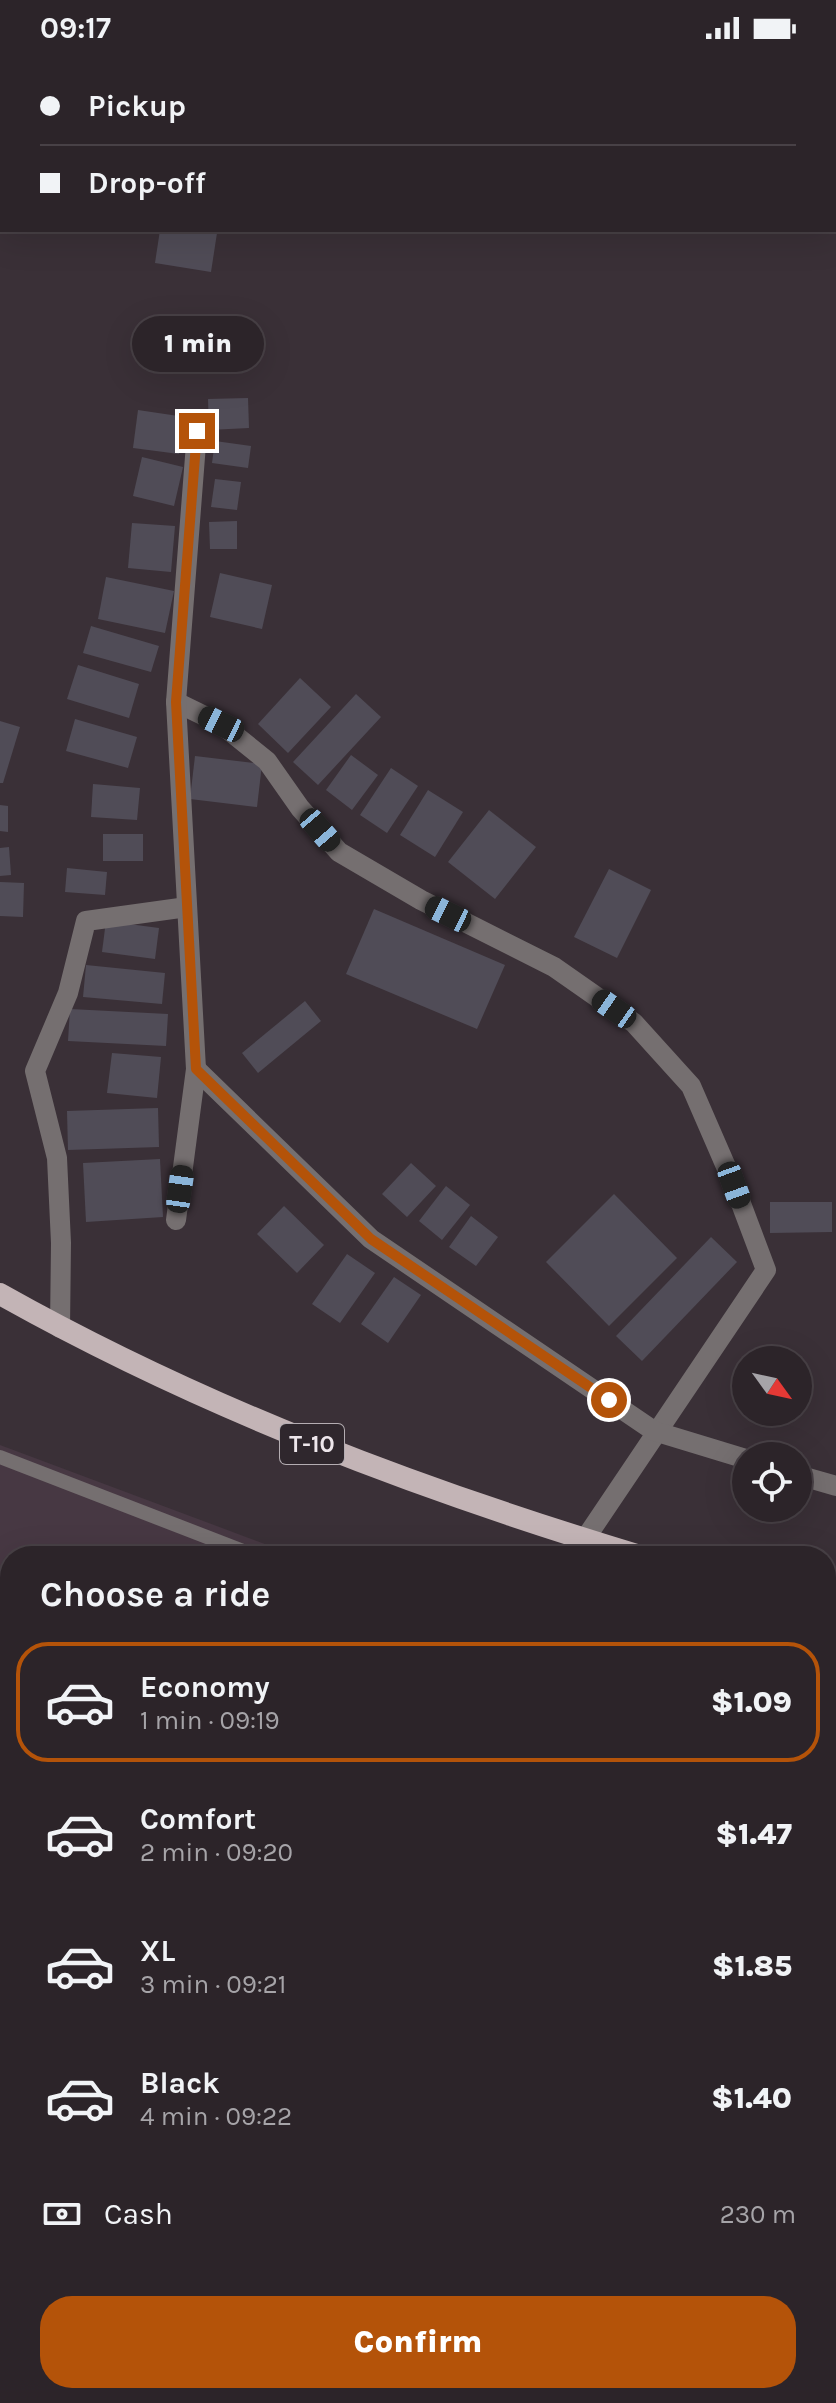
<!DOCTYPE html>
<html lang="en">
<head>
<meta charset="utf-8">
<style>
	:root { --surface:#2c2429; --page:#383035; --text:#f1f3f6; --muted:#a6a4a8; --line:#484146; --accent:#b45309 }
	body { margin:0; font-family:Karla,sans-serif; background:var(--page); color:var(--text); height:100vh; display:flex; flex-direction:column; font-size:30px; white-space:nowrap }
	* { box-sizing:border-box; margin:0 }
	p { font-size:26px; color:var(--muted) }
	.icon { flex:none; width:44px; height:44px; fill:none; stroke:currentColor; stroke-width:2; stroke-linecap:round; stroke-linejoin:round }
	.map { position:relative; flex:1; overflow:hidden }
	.panel { position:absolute; left:0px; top:1490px; width:836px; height:858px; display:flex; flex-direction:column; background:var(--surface); border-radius:32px 32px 0 0; box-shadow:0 8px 32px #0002,0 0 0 2px var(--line) }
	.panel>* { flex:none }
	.guide { position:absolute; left:0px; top:0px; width:836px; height:176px; box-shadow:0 8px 32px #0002,0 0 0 2px var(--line); display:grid; align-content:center; height:176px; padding:0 40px; background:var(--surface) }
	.needle { width:52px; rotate:123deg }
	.tools { position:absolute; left:732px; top:1290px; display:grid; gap:16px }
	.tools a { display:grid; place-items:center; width:80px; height:80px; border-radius:50%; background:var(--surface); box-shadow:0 8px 32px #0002,0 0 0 2px var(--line); font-size:40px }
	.end { position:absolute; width:36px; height:36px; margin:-18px; border:10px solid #b45309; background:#fff; box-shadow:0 0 0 4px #fff }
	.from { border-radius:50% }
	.bubble { position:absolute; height:56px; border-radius:28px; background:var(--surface); box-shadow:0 8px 32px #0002,0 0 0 2px var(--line); font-size:26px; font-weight:800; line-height:56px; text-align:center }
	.car { position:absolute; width:24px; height:48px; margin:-24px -12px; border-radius:10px; box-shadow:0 0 6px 2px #0007; background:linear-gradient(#222 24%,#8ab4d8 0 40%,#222 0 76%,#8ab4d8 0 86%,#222 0) }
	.guide b { display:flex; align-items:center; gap:28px; height:76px; font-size:30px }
	.guide b+b { border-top:2px solid var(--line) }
	.guide i { width:20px; height:20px; background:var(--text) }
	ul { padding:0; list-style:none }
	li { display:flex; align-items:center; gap:24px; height:120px; margin:0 16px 12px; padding:0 24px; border:4px solid transparent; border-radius:32px }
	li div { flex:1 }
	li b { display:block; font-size:30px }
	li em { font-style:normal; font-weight:800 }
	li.on { border-color:var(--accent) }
	li>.icon { width:72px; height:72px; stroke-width:1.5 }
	h2 { padding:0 40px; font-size:36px; line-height:96px }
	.pay { display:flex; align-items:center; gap:20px; height:88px; padding:0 40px; font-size:30px }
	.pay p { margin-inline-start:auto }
	.cta { display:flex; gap:16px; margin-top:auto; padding:16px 40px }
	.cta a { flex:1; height:92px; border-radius:32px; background:var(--accent); color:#fff; font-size:32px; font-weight:800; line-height:92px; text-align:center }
	.status { display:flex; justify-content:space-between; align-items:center; height:56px; padding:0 40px; background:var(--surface); direction:ltr }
	.status svg { height:22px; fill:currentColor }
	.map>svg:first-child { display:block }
</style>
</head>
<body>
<div class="status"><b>09:17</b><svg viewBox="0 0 49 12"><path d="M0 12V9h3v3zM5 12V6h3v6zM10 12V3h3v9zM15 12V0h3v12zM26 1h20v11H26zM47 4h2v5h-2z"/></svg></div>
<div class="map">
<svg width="836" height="2347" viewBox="0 0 836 2347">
	<rect width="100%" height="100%" fill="#3a3037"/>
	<g fill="#473843">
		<polygon points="0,1389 297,1500 10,1500 10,2279 0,2276"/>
		<polygon points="826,1696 836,1700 836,2347 306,2347 280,2338 826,2338"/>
	</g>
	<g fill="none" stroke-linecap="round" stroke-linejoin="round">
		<g stroke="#655c62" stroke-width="228">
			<polyline points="0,1829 10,1832"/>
			<polyline points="826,2135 836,2139"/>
		</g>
	</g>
	<g fill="#504c57">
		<polygon points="160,174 217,177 211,216 155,207"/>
		<polygon points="248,342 249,372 209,374 208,343"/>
		<polygon points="138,354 185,361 179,398 133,392"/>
		<polygon points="215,385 251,390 248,412 212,407"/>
		<polygon points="142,401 183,411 174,450 133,440"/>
		<polygon points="215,423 241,426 237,454 211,451"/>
		<polygon points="237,465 237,493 210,493 209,466"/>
		<polygon points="132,467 175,470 171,516 128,512"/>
		<polygon points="220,517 272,529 262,573 210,561"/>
		<polygon points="106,521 174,535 165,577 98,563"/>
		<polygon points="91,570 159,590 151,616 83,597"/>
		<polygon points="78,609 139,628 129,662 67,643"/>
		<polygon points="300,622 331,651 288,697 258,668"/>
		<polygon points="356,638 381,661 318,729 293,706"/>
		<polygon points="75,663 137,681 128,712 66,695"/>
		<polygon points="0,665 20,671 3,727 0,727"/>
		<polygon points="351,699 378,719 352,754 326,734"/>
		<polygon points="195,700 262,708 257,751 190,743"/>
		<polygon points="391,712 418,730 387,777 360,759"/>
		<polygon points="93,728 140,732 137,764 91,761"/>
		<polygon points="428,734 463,756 435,801 400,779"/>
		<polygon points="0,749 8,750 8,776 0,775"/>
		<polygon points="489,754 536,791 495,843 448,806"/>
		<rect x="103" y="778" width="40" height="27"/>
		<polygon points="9,791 11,819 0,820 0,792"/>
		<polygon points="67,812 107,816 105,839 65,836"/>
		<polygon points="609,813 651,834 617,902 574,881"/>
		<polygon points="0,826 24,827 23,861 0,860"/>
		<polygon points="374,853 505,909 477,973 346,918"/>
		<polygon points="106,865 159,872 155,903 102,896"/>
		<polygon points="86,909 165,917 162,948 83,941"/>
		<polygon points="305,945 321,965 258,1017 242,997"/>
		<polygon points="70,953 168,958 166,990 68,985"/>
		<polygon points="112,997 161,1001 157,1042 107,1037"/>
		<polygon points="158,1052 159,1091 68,1094 67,1055"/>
		<polygon points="160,1103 163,1161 86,1166 83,1107"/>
		<polygon points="411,1107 436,1130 407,1161 382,1138"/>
		<polygon points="446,1130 470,1149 442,1184 419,1165"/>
		<polygon points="614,1138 677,1202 609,1270 546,1206"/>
		<polygon points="770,1146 832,1146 832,1176 770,1177"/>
		<polygon points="284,1150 324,1189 297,1217 257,1178"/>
		<polygon points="471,1160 498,1181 476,1210 449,1191"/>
		<polygon points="711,1181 737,1206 642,1305 616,1280"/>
		<polygon points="347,1198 375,1217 340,1267 312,1248"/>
		<polygon points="394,1221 421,1239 388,1287 361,1268"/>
	</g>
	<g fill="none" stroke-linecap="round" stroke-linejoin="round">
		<g stroke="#756f70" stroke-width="14">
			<polyline points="0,1401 256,1500"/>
			<polyline points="826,1710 836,1714"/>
			<polyline points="0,2206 10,2209"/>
			<polyline points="446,2338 475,2347"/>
		</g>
		<g stroke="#756f70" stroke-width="20">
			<polyline points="176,646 221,668 267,705 300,752 339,796 421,844 554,911 634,967 691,1030 734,1129 766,1214 585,1483"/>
			<polyline points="196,1013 371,1183 654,1375 746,1403"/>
			<polyline points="176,1164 196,1013 176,646 197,375"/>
			<polyline points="60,1272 61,1187 57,1102 35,1015 68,937 86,865 187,851"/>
			<polyline points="798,1419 836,1430"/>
			<polyline points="0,2308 10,2311"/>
			<polyline points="101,2338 127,2347"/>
		</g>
		<g stroke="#c3b4b6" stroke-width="22">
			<path d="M0,1238c203,114 418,195 640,262"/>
			<polyline points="826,1556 836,1559"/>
		</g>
	</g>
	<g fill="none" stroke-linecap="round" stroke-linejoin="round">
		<polyline stroke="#b45309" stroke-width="10" points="197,375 176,646 196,1013 371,1183 609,1344"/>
	</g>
	<g text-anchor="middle" stroke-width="8" stroke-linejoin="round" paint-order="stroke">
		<rect fill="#2f272d" stroke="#b4adb2" stroke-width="2" x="280" y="1368" width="64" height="40" rx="6"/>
		<g font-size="24" font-weight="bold" fill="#ede6eb">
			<text x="312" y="1396">T-10</text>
		</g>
	</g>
</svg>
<div class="tools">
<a><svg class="needle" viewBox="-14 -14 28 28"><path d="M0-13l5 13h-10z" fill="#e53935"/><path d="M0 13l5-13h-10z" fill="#a6a4a8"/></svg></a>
<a><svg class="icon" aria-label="locate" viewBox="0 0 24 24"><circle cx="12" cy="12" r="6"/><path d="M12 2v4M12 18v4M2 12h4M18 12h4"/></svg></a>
</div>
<i class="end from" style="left:609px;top:1344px"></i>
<i class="end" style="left:197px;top:375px"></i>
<div class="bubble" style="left:132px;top:260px;width:132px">1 min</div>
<i class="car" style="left:221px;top:668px;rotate:296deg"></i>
<i class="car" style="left:320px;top:774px;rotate:139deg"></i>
<i class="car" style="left:448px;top:858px;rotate:296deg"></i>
<i class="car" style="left:614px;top:953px;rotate:305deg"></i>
<i class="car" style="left:734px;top:1129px;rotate:160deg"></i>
<i class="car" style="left:180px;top:1133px;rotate:8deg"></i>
<div class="guide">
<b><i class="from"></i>Pickup</b>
<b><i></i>Drop-off</b>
</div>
<section class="panel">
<h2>Choose a ride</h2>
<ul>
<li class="on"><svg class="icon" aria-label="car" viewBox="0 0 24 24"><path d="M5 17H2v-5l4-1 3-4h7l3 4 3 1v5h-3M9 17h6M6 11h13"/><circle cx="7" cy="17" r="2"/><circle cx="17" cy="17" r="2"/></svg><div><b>Economy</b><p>1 min · 09:19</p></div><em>$1.09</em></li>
<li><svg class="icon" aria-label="car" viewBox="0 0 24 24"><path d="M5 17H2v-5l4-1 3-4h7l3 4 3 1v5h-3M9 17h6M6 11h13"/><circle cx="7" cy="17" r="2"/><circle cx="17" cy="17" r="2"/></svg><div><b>Comfort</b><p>2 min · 09:20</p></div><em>$1.47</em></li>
<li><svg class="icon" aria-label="car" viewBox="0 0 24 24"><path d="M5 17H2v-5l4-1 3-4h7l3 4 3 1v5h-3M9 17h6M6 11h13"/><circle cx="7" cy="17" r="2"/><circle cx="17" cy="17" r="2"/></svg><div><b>XL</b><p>3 min · 09:21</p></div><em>$1.85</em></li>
<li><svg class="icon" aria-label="car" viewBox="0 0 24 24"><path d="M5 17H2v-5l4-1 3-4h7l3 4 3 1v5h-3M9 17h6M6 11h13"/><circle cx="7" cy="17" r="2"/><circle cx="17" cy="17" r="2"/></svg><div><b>Black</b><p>4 min · 09:22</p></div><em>$1.40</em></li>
</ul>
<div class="pay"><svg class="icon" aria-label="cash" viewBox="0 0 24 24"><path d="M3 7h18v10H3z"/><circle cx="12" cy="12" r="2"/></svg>Cash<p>230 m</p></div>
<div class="cta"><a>Confirm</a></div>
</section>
</div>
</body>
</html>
